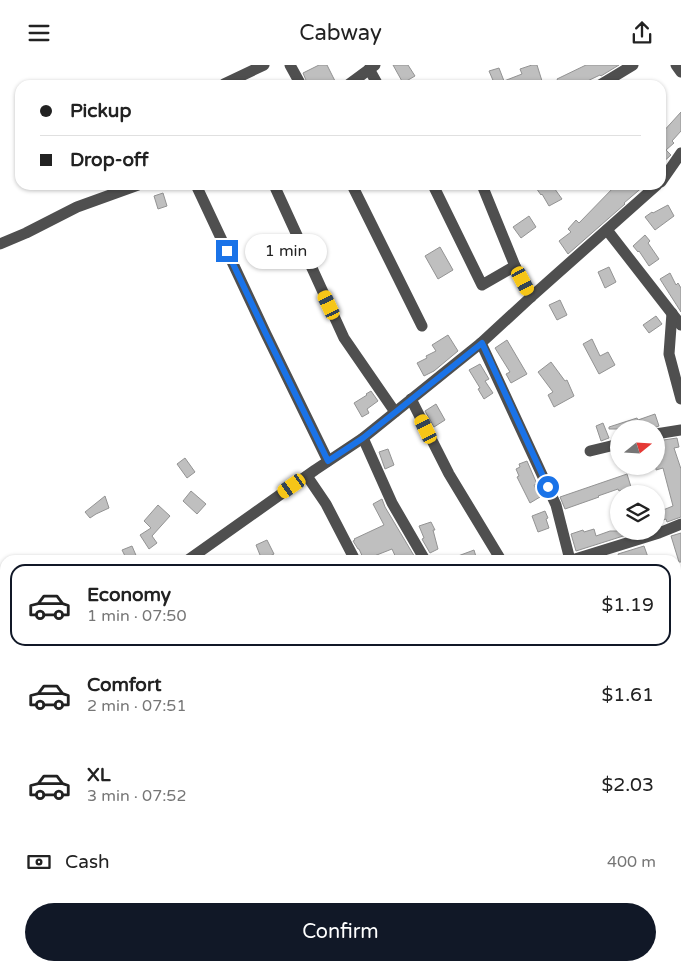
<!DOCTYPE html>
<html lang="en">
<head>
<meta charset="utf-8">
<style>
	:root { --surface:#fff; --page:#f6f6f6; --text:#222; --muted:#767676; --line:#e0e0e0; --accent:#111827 }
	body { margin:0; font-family:"Varela Round",sans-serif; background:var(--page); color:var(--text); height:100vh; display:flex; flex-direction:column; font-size:19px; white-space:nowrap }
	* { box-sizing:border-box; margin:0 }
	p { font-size:16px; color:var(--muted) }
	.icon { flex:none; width:28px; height:28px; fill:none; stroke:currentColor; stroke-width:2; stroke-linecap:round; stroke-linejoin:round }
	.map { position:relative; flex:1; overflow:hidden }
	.sheet { position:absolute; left:0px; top:490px; width:681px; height:416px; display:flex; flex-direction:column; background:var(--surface); border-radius:15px 15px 0 0; box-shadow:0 1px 4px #0004 }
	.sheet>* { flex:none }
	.top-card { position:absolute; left:15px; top:15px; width:651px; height:110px; border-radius:15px; box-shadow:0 1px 4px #0004; display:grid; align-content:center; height:110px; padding:0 25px; background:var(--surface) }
	.needle { width:32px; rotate:72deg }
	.fabs { position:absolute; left:610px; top:355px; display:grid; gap:10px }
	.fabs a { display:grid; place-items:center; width:55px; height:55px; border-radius:50%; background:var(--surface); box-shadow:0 1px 4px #0004; font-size:25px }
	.end { position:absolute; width:22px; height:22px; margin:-11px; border:6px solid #1a73e8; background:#fff; box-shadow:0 0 0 2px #fff }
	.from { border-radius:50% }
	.bubble { position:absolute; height:35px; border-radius:18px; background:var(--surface); box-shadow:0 1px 4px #0004; font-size:16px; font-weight:600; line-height:35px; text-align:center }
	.car { position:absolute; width:15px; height:30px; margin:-15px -8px; border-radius:6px; box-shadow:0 0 4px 1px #0007; background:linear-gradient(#f5c518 24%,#345 0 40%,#f5c518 0 76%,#345 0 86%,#f5c518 0) }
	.top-card b { display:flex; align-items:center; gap:18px; height:48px; font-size:19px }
	.top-card b+b { border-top:1px solid var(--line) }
	.top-card i { width:12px; height:12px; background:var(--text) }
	ul { padding:9px 0 0; list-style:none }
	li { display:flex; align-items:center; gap:15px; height:82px; margin:0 10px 8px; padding:0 15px; border:2px solid transparent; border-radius:15px }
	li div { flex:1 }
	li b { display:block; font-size:19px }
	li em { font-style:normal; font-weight:600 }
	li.current { border-color:var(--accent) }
	li>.icon { width:45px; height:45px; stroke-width:1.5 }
	.pay { display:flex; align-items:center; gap:12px; height:55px; padding:0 25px; font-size:19px }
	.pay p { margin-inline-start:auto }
	.cta { display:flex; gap:10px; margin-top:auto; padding:10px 25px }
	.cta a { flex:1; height:58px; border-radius:30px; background:var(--accent); color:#fff; font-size:20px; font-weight:600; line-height:58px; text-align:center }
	header { display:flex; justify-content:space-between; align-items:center; height:65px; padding:0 25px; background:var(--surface); font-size:22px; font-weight:600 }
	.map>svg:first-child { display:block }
</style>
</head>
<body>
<header><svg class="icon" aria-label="menu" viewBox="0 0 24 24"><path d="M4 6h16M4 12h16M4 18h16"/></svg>Cabway<svg class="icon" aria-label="share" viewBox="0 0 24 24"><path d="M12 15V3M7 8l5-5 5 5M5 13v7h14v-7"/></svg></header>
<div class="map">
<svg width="681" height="906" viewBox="0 0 681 906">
	<rect width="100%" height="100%" fill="#fff"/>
	<g fill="#bfbfbf" stroke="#939393">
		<polygon points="319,0 327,0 337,20 308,20 303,8"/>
		<polygon points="393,0 408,0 415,11 403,18"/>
		<polygon points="532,0 537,0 542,16 540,17 541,20 495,20 489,6 499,3 504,16 522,9 520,4"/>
		<polygon points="586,0 619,0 601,11 600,10 579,20 560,20 557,14"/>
		<polygon points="681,47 681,66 672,76 674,78 666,85 671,90 661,99 661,69"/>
		<polygon points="534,120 552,120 562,134 549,141 542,129 541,130"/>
		<polygon points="616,120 645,120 624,138 625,139 568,189 559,176 571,167 568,164 576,155 579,158"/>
		<polygon points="163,128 167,141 158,144 154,131"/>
		<polygon points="668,140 674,151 655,165 645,152 652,147 653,148"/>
		<polygon points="529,151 536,162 521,173 513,162"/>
		<polygon points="645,170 650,176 648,178 659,194 649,201 639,186 638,187 633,181"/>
		<polygon points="440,182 453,205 438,214 425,191"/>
		<polygon points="609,202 616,217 605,223 598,207"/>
		<polygon points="670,208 676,220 678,218 681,223 681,247 660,214"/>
		<polygon points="560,235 567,250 557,255 549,240"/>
		<polygon points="656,251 662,259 649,268 643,260"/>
		<polygon points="448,270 458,286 434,306 424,311 417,298 427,293 426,291 436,286 432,280"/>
		<polygon points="592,274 600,291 608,287 615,300 599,309 583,279"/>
		<polygon points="507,275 527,309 511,318 506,309 510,307 495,283"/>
		<polygon points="551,297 565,316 567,315 574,331 554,342 548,330 553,327 538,307"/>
		<polygon points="480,299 489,314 485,316 493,328 484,334 478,324 480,323 469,305"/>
		<polygon points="371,326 378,336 367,344 369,348 362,352 354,338 367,330 366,329"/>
		<polygon points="436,339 445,355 434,362 425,346"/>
		<polygon points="655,349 659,361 651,364 609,364 609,362 637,353 638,355"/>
		<polygon points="603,358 609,373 601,376 596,361"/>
		<polygon points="677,373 679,382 674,383 681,404 681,452 667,457 666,454 656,458 656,449 663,446 663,445 673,441 663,403 656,405 656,397 661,395 657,376"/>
		<polygon points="388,384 394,400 385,404 379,387"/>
		<polygon points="185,393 195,407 187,413 177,399"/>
		<polygon points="527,396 537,419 534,420 540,432 530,438 517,412 519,411 516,404 520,402 519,399"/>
		<polygon points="627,409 631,422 619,426 618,424 598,431 599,432 565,444 560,432"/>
		<polygon points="191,426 206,439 197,449 183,436"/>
		<polygon points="105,431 109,443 96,449 90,453 85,447"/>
		<polygon points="382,434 385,442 416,494 397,495 392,484 364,495 359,484 358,484 353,476 355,475 354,474 384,460 373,439"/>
		<polygon points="158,440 170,451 152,471 157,478 149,484 140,470 151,463 144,456"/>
		<polygon points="545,446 548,453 546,454 549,463 538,467 532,451"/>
		<polygon points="431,457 435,465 433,465 438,484 430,488 423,476 422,474 424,473 419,461"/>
		<polygon points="594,464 596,471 610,466 639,466 576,486 571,469 583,465 584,467"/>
		<polygon points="681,468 681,497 679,497 671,471"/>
		<polygon points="267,475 274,489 262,495 256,480"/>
		<polygon points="132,481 138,495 127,495 122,485"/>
		<polygon points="644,481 649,495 620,495 618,489"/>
		<polygon points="474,485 477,495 451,495 450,494"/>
	</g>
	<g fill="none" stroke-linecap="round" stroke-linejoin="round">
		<g stroke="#4f4f4f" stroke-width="11">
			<polyline points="290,0 301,20"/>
			<polyline points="676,0 681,7"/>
			<polyline points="369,4 378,20"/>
			<polyline points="224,19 264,0"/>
			<polyline points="348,20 375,0"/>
			<polyline points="600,20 633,0"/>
			<polyline points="661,117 681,88"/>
			<polyline points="196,120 266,269 328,396"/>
			<polyline points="274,120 344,273 395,347"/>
			<polyline points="352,120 422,261"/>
			<polyline points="433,120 482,220 515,201"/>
			<polyline points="482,120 515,201 531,232"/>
			<polyline points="607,165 681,260"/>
			<polyline points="0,179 26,168 77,142 138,120"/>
			<polyline points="672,248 669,289 681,334"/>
			<polyline points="481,278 556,440 570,495"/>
			<polyline points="411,334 449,409 501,495"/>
			<polyline points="656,369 681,365"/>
			<polyline points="363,373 392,438 425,495"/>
			<polyline points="590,386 619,379"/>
			<polyline points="307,411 326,439 355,495"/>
			<polyline points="188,495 315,405 363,373 481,278 531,232 657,120"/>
			<polyline points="572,495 659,468 681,459"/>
			<polyline points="0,604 5,603"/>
			<polyline points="676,654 681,652"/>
			<polyline points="676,821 681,818"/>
			<polyline points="284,901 287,906"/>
			<polyline points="481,901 484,906"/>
			<polyline points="373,906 381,901"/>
			<polyline points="536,906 543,901"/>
		</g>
	</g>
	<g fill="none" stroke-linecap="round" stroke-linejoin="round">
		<polyline stroke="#1a73e8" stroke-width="6" points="227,186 266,269 328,396 363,373 482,278 548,422"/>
	</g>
</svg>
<div class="fabs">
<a><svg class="needle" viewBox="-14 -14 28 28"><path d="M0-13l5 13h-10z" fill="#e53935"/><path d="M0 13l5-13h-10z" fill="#767676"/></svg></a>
<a><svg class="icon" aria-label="layers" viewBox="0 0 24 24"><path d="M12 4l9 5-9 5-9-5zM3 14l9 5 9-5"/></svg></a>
</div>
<i class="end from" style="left:548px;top:422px"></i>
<i class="end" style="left:227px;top:186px"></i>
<div class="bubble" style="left:245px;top:169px;width:82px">1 min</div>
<i class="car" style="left:523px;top:216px;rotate:152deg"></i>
<i class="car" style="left:329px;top:240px;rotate:335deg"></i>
<i class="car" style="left:426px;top:364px;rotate:334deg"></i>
<i class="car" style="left:292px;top:421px;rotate:235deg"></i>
<div class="top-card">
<b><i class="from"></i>Pickup</b>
<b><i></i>Drop-off</b>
</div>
<section class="sheet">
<ul>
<li class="current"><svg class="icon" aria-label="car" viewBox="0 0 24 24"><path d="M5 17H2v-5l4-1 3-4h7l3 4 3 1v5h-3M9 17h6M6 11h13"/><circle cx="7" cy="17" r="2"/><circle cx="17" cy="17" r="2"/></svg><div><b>Economy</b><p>1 min · 07:50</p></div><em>$1.19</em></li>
<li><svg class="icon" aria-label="car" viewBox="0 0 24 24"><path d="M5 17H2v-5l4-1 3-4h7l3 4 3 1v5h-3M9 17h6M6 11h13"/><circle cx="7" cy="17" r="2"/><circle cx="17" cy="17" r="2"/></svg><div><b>Comfort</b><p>2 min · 07:51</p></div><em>$1.61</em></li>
<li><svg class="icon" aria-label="car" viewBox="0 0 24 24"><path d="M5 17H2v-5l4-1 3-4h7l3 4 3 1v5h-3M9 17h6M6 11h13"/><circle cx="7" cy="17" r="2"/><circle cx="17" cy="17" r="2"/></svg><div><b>XL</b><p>3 min · 07:52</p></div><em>$2.03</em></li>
</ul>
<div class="pay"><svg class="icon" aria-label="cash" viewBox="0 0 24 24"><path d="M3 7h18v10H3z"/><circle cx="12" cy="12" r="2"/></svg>Cash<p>400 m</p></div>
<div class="cta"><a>Confirm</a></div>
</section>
</div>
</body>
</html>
